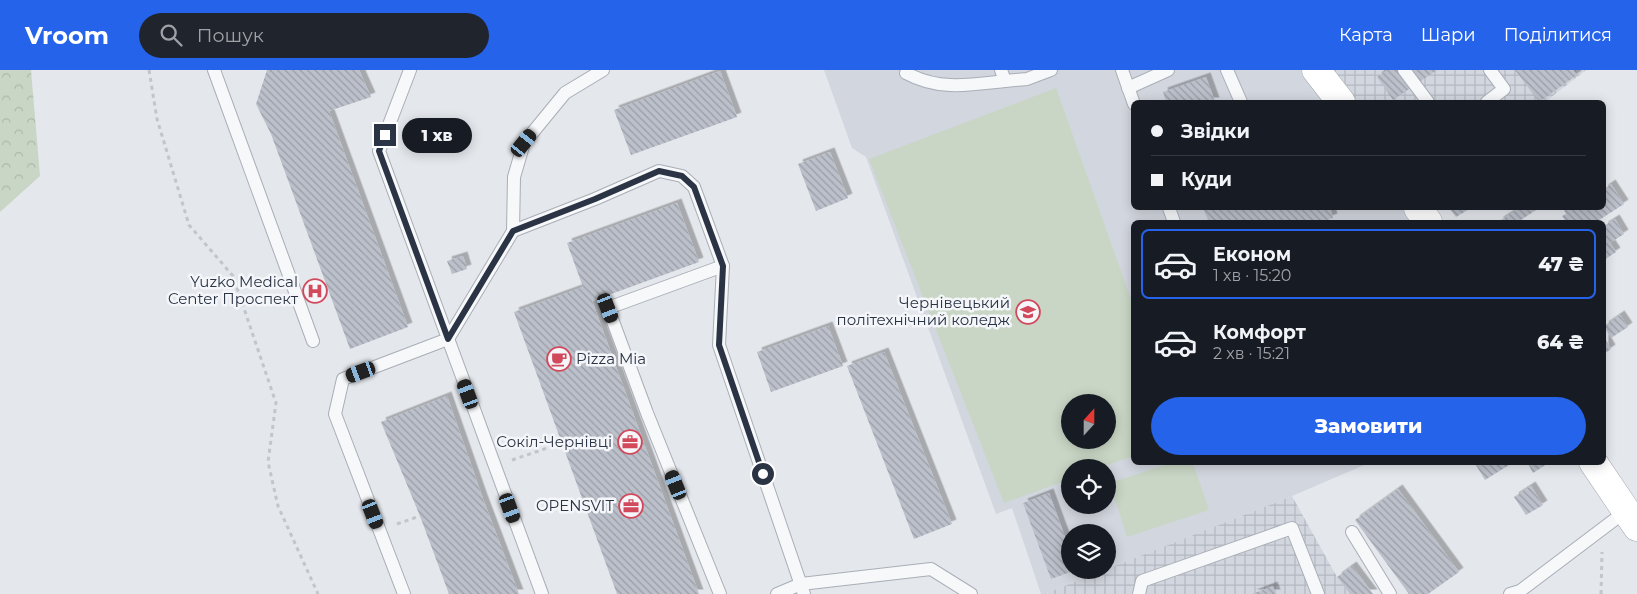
<!DOCTYPE html>
<html lang="uk">
<head>
<meta charset="utf-8">
<style>
	:root { --surface:#171b24; --page:#20242c; --text:#f1f3f6; --muted:#9ea1a6; --line:#363941; --accent:#2563eb }
	body { margin:0; font-family:Montserrat,sans-serif; background:var(--page); color:var(--text); height:100vh; display:flex; flex-direction:column; font-size:19px; white-space:nowrap }
	* { box-sizing:border-box; margin:0 }
	p { font-size:16px; color:var(--muted) }
	.icon { flex:none; width:28px; height:28px; fill:none; stroke:currentColor; stroke-width:2; stroke-linecap:round; stroke-linejoin:round }
	.map { position:relative; flex:1; overflow:hidden }
	.sheet { position:absolute; left:1131px; top:150px; width:475px; height:245px; display:flex; flex-direction:column; background:var(--surface); border-radius:8px; box-shadow:0 2px 12px #0003 }
	.sheet>* { flex:none }
	.banner { position:absolute; left:1131px; top:30px; width:475px; height:110px; border-radius:8px; box-shadow:0 2px 12px #0003; display:grid; align-content:center; height:110px; padding:0 20px; background:var(--surface) }
	.needle { width:32px; rotate:21deg }
	.fabs { position:absolute; left:1061px; top:324px; display:grid; gap:10px }
	.fabs a { display:grid; place-items:center; width:55px; height:55px; border-radius:50%; background:var(--surface); box-shadow:0 2px 12px #0003; font-size:25px }
	.end { position:absolute; width:22px; height:22px; margin:-11px; border:6px solid #2b3445; background:#fff; box-shadow:0 0 0 2px #fff }
	.from { border-radius:50% }
	.bubble { position:absolute; height:35px; border-radius:18px; background:var(--surface); box-shadow:0 2px 12px #0003; font-size:16px; font-weight:800; line-height:35px; text-align:center }
	.car { position:absolute; width:15px; height:30px; margin:-15px -8px; border-radius:6px; box-shadow:0 0 4px 1px #0007; background:linear-gradient(#222 24%,#8ab4d8 0 40%,#222 0 76%,#8ab4d8 0 86%,#222 0) }
	.banner b { display:flex; align-items:center; gap:18px; height:48px; font-size:19px }
	.banner b+b { border-top:1px solid var(--line) }
	.banner i { width:12px; height:12px; background:var(--text) }
	ul { padding:9px 0 0; list-style:none }
	li { display:flex; align-items:center; gap:15px; height:70px; margin:0 10px 8px; padding:0 10px; border:2px solid transparent; border-radius:8px }
	li div { flex:1 }
	li b { display:block; font-size:19px }
	li em { font-style:normal; font-weight:800 }
	li.current { border-color:var(--accent) }
	li>.icon { width:45px; height:45px; stroke-width:1.5 }
	.primary-button { display:flex; gap:10px; margin-top:auto; padding:10px 20px }
	.primary-button a { flex:1; height:58px; border-radius:30px; background:var(--accent); color:#fff; font-size:20px; font-weight:800; line-height:58px; text-align:center }
	header { display:flex; align-items:center; gap:30px; box-sizing:border-box; height:70px; padding:0 25px; background:var(--accent); color:#fff }
	header strong { font-size:24px }
	nav { display:flex; gap:28px; margin-inline-start:auto; font-size:18px }
	.search { width:350px; height:45px; background:var(--page); display:flex; align-items:center; gap:12px; box-sizing:border-box; padding:0 18px; border-radius:28px; color:var(--muted); font-size:19px }
	.map>svg:first-child { display:block }
</style>
</head>
<body>
<header>
<strong>Vroom</strong>
<div class="search"><svg class="icon" aria-label="search" viewBox="0 0 24 24"><circle cx="10" cy="10" r="6"/><path d="M15 15l6 6"/></svg>Пошук</div>
<nav><a>Карта</a><a>Шари</a><a>Поділитися</a></nav>
</header>
<div class="map">
<svg width="1637" height="524" viewBox="0 0 1637 524">
	<defs>
		<pattern id="industrial-grid" width="8" height="8" patternUnits="userSpaceOnUse" patternTransform="scale(1.25)"><rect width="8" height="8" fill="#d2d6de"/><path d="M0 4h8M4 0v8" fill="none" stroke="#b4b8c0"/></pattern>
		<pattern id="forest-crowns" width="20" height="18" patternUnits="userSpaceOnUse" patternTransform="scale(1.25)"><rect width="20" height="18" fill="#c9d6c5"/><path d="M2 6a3 3 0 1 1 6 0M12 15a3 3 0 1 1 6 0" fill="none" stroke="#adb8ab"/></pattern>
		<pattern id="building-back-hatch" width="6" height="6" patternUnits="userSpaceOnUse" patternTransform="scale(1.25)"><rect width="6" height="6" fill="#bbc0ca"/><path d="M-1 5l2 2M0 0l6 6M5-1l2 2" fill="none" stroke="#989da6"/></pattern>
		<filter id="shadow"><feDropShadow dx="4.5" dy="-4.5" stdDeviation="0" flood-color="#0004"/></filter>
	</defs>
	<rect width="100%" height="100%" fill="#e4e7ec"/>
	<path fill="#d2d6de" fill-rule="evenodd" d="M824,0h496l24,32h-210v106h286l10,14h-296v240l235,1 -77,33 -184,73v-37h-38v38h35l-61,24h-3l-29,-86 -16,6 -130,-357 -14,-9zM1070,332h38v38h-38zM1070,398h38v37h-38z"/>
	<g fill="url(#industrial-grid)">
		<polygon points="1320,0 1586,0 1545,32 1344,32"/>
		<polygon points="1292,426 1337,507 1350,524 1044,524"/>
	</g>
	<polygon fill="url(#forest-crowns)" points="0,0 31,0 40,106 0,142"/>
	<g fill="#c9d6c5" fill-rule="evenodd">
		<path d="M1056,18l78,220v148l-33,11 -31,1v11l-66,24 -135,-344zM1070,332h38v38h-38z"/>
		<polygon points="1170,393 1193,393 1209,440 1127,467 1110,413"/>
	</g>
	<g fill="url(#building-back-hatch)" filter="url(#shadow)">
		<polygon points="267,0 359,0 371,27 329,41 408,257 350,279 271,64 256,34"/>
		<polygon points="1387,0 1437,0 1393,30 1377,7"/>
		<polygon points="1515,0 1573,0 1577,5 1539,32"/>
		<polygon points="720,1 737,47 631,85 614,40"/>
		<polygon points="1206,7 1215,32 1166,32 1163,22"/>
		<polygon points="830,82 848,128 816,141 798,94"/>
		<polygon points="1611,114 1624,134 1596,152 1566,152 1562,146 1566,144 1564,140 1564,138 1604,138 1604,119"/>
		<polygon points="677,133 699,192 592,231 699,524 617,524 514,242 583,217 567,173"/>
		<polygon points="1203,138 1330,138 1333,148 1322,152 1209,152"/>
		<polygon points="1449,138 1471,138 1456,147"/>
		<polygon points="1519,138 1539,138 1518,152 1498,152"/>
		<polygon points="1615,149 1624,164 1610,173 1616,182 1604,190 1604,156"/>
		<polygon points="463,186 467,199 452,204 447,191"/>
		<polygon points="1620,245 1628,257 1611,268 1604,256"/>
		<polygon points="828,256 843,296 771,322 757,282"/>
		<polygon points="1604,267 1611,279 1604,284"/>
		<polygon points="884,282 952,454 914,469 847,296"/>
		<polygon points="447,326 483,429 519,524 449,524 420,446 381,352"/>
		<polygon points="1474,392 1514,392 1485,410"/>
		<polygon points="1527,392 1550,392 1533,403"/>
		<polygon points="1531,416 1543,435 1526,445 1514,427"/>
		<polygon points="1398,419 1459,502 1428,524 1409,524 1355,450"/>
		<polygon points="1049,423 1068,475 1070,474 1070,500 1076,500 1051,509 1023,433"/>
		<polygon points="1352,496 1373,524 1350,524 1337,507"/>
		<polygon points="1273,516 1276,524 1252,524"/>
	</g>
	<g fill="none" stroke-linecap="round" stroke-linejoin="round">
		<g stroke="#a9aeb7" stroke-width="14">
			<g id="lane">
				<polyline points="214,0 313,271"/>
				<polyline points="410,0 379,81 542,524"/>
				<polyline points="603,0 565,23 524,73 514,107 513,161 595,129 659,101 682,106 694,117 723,196 719,275 804,524"/>
				<polyline points="1001,0 1005,11 1027,9 1051,0"/>
				<polyline points="1122,0 1134,34"/>
				<polyline points="1227,0 1241,32"/>
				<polyline points="1404,0 1428,32"/>
				<path d="M906,3c33,18 64,12 99,8"/>
				<polyline points="1128,18 1168,0"/>
				<polyline points="1487,32 1504,19 1490,0"/>
				<polyline points="1169,138 1174,152"/>
				<polyline points="1352,462 1390,524"/>
				<polyline points="404,524 335,344 343,309 448,269 513,161"/>
				<polyline points="720,524 647,343 608,238 723,196"/>
				<polyline points="777,524 801,514 931,499 971,524"/>
				<polyline points="1139,524 1142,511 1292,458 1318,524"/>
				<polyline points="1510,524 1520,521 1626,441"/>
			</g>
		</g>
		<g stroke="#a9aeb7" stroke-width="29">
			<g id="secondary">
				<polyline points="1316,0 1341,32"/>
				<polyline points="1418,138 1428,152"/>
				<polyline points="1593,392 1637,457"/>
			</g>
		</g>
		<g stroke="#c2c5cb" stroke-width="3" stroke-dasharray="4 4" stroke-linecap="butt">
			<polyline points="149,0 157,49 189,155 233,206 276,333 268,392 278,436 318,524"/>
			<polyline points="512,390 562,373"/>
			<polyline points="397,454 420,446"/>
			<polyline points="1601,524 1602,482"/>
		</g>
		<use href="#lane" stroke="#f7f8fa" stroke-width="12"/>
		<use href="#secondary" stroke="#fff" stroke-width="28"/>
	</g>
	<g fill="none" stroke-linecap="round" stroke-linejoin="round">
		<polyline stroke="#2b3445" stroke-width="6" points="385,65 379,81 448,269 513,161 595,129 659,101 682,106 694,117 723,196 719,275 763,404"/>
	</g>
	<defs>
		<g id="hospital-ring" transform="scale(1.25)"><circle r="9.5" fill="#f4f6f9" stroke="#d1495b" stroke-width="1.5"/><path d="M-5-5h3v3.5h4V-5h3V5h-3V1.5h-4V5h-3Z" fill="#d1495b"/></g>
		<g id="university-ring" transform="scale(1.25)"><circle r="9.5" fill="#f4f6f9" stroke="#d1495b" stroke-width="1.5"/><path d="M0-5L7-2L0 1L-7-2ZM-4 1L0 2.5L4 1V4Q0 6-4 4Z" fill="#d1495b"/></g>
		<g id="cafe-ring" transform="scale(1.25)"><circle r="9.5" fill="#f4f6f9" stroke="#d1495b" stroke-width="1.5"/><path d="M-5.5-4.5H6V0H3Q3 3.5 0 3.5H-2.5Q-5.5 3.5-5.5 0ZM3-3.2v2h1.7v-2ZM-6 4.5H4V6H-6Z" fill="#d1495b"/></g>
		<g id="office-ring" transform="scale(1.25)"><circle r="9.5" fill="#f4f6f9" stroke="#d1495b" stroke-width="1.5"/><path d="M-6-3h4V-5.5h4V-3h4V5H-6ZM-1-4.5V-3h2v-1.5ZM-6 0V1H6V0Z" fill="#d1495b"/></g>
	</defs>
	<g fill-rule="evenodd">
		<use href="#hospital-ring" x="315" y="221"/>
		<use href="#university-ring" x="1028" y="242"/>
		<use href="#cafe-ring" x="559" y="289"/>
		<use href="#office-ring" x="630" y="372"/>
		<use href="#office-ring" x="631" y="436"/>
	</g>
	<g text-anchor="middle" stroke-width="5" stroke-linejoin="round" paint-order="stroke">
		<g font-size="15" fill="#2b3445" stroke="#f4f6f9" text-anchor="end">
			<text x="298" y="217">Yuzko Medical<tspan x="298" dy="17">Center Проспект</tspan></text>
			<text x="1010" y="238">Чернівецький<tspan x="1010" dy="17">політехнічний коледж</tspan></text>
			<text x="576" y="294" text-anchor="start">Pizza Mia</text>
			<text x="612" y="377">Сокіл-Чернівці</text>
			<text x="614" y="441">OPENSVIT</text>
		</g>
	</g>
</svg>
<div class="fabs">
<a><svg class="needle" viewBox="-14 -14 28 28"><path d="M0-13l5 13h-10z" fill="#e53935"/><path d="M0 13l5-13h-10z" fill="#9ea1a6"/></svg></a>
<a><svg class="icon" aria-label="locate" viewBox="0 0 24 24"><circle cx="12" cy="12" r="6"/><path d="M12 2v4M12 18v4M2 12h4M18 12h4"/></svg></a>
<a><svg class="icon" aria-label="layers" viewBox="0 0 24 24"><path d="M12 4l9 5-9 5-9-5zM3 14l9 5 9-5"/></svg></a>
</div>
<i class="end from" style="left:763px;top:404px"></i>
<i class="end" style="left:385px;top:65px"></i>
<div class="bubble" style="left:402px;top:48px;width:70px">1 хв</div>
<i class="car" style="left:524px;top:73px;rotate:39deg"></i>
<i class="car" style="left:608px;top:238px;rotate:159deg"></i>
<i class="car" style="left:361px;top:302px;rotate:250deg"></i>
<i class="car" style="left:468px;top:324px;rotate:340deg"></i>
<i class="car" style="left:676px;top:415px;rotate:338deg"></i>
<i class="car" style="left:510px;top:438px;rotate:160deg"></i>
<i class="car" style="left:373px;top:444px;rotate:159deg"></i>
<div class="banner">
<b><i class="from"></i>Звідки</b>
<b><i></i>Куди</b>
</div>
<section class="sheet">
<ul>
<li class="current"><svg class="icon" aria-label="car" viewBox="0 0 24 24"><path d="M5 17H2v-5l4-1 3-4h7l3 4 3 1v5h-3M9 17h6M6 11h13"/><circle cx="7" cy="17" r="2"/><circle cx="17" cy="17" r="2"/></svg><div><b>Економ</b><p>1 хв · 15:20</p></div><em>47 ₴</em></li>
<li><svg class="icon" aria-label="car" viewBox="0 0 24 24"><path d="M5 17H2v-5l4-1 3-4h7l3 4 3 1v5h-3M9 17h6M6 11h13"/><circle cx="7" cy="17" r="2"/><circle cx="17" cy="17" r="2"/></svg><div><b>Комфорт</b><p>2 хв · 15:21</p></div><em>64 ₴</em></li>
</ul>
<div class="primary-button"><a>Замовити</a></div>
</section>
</div>
</body>
</html>
